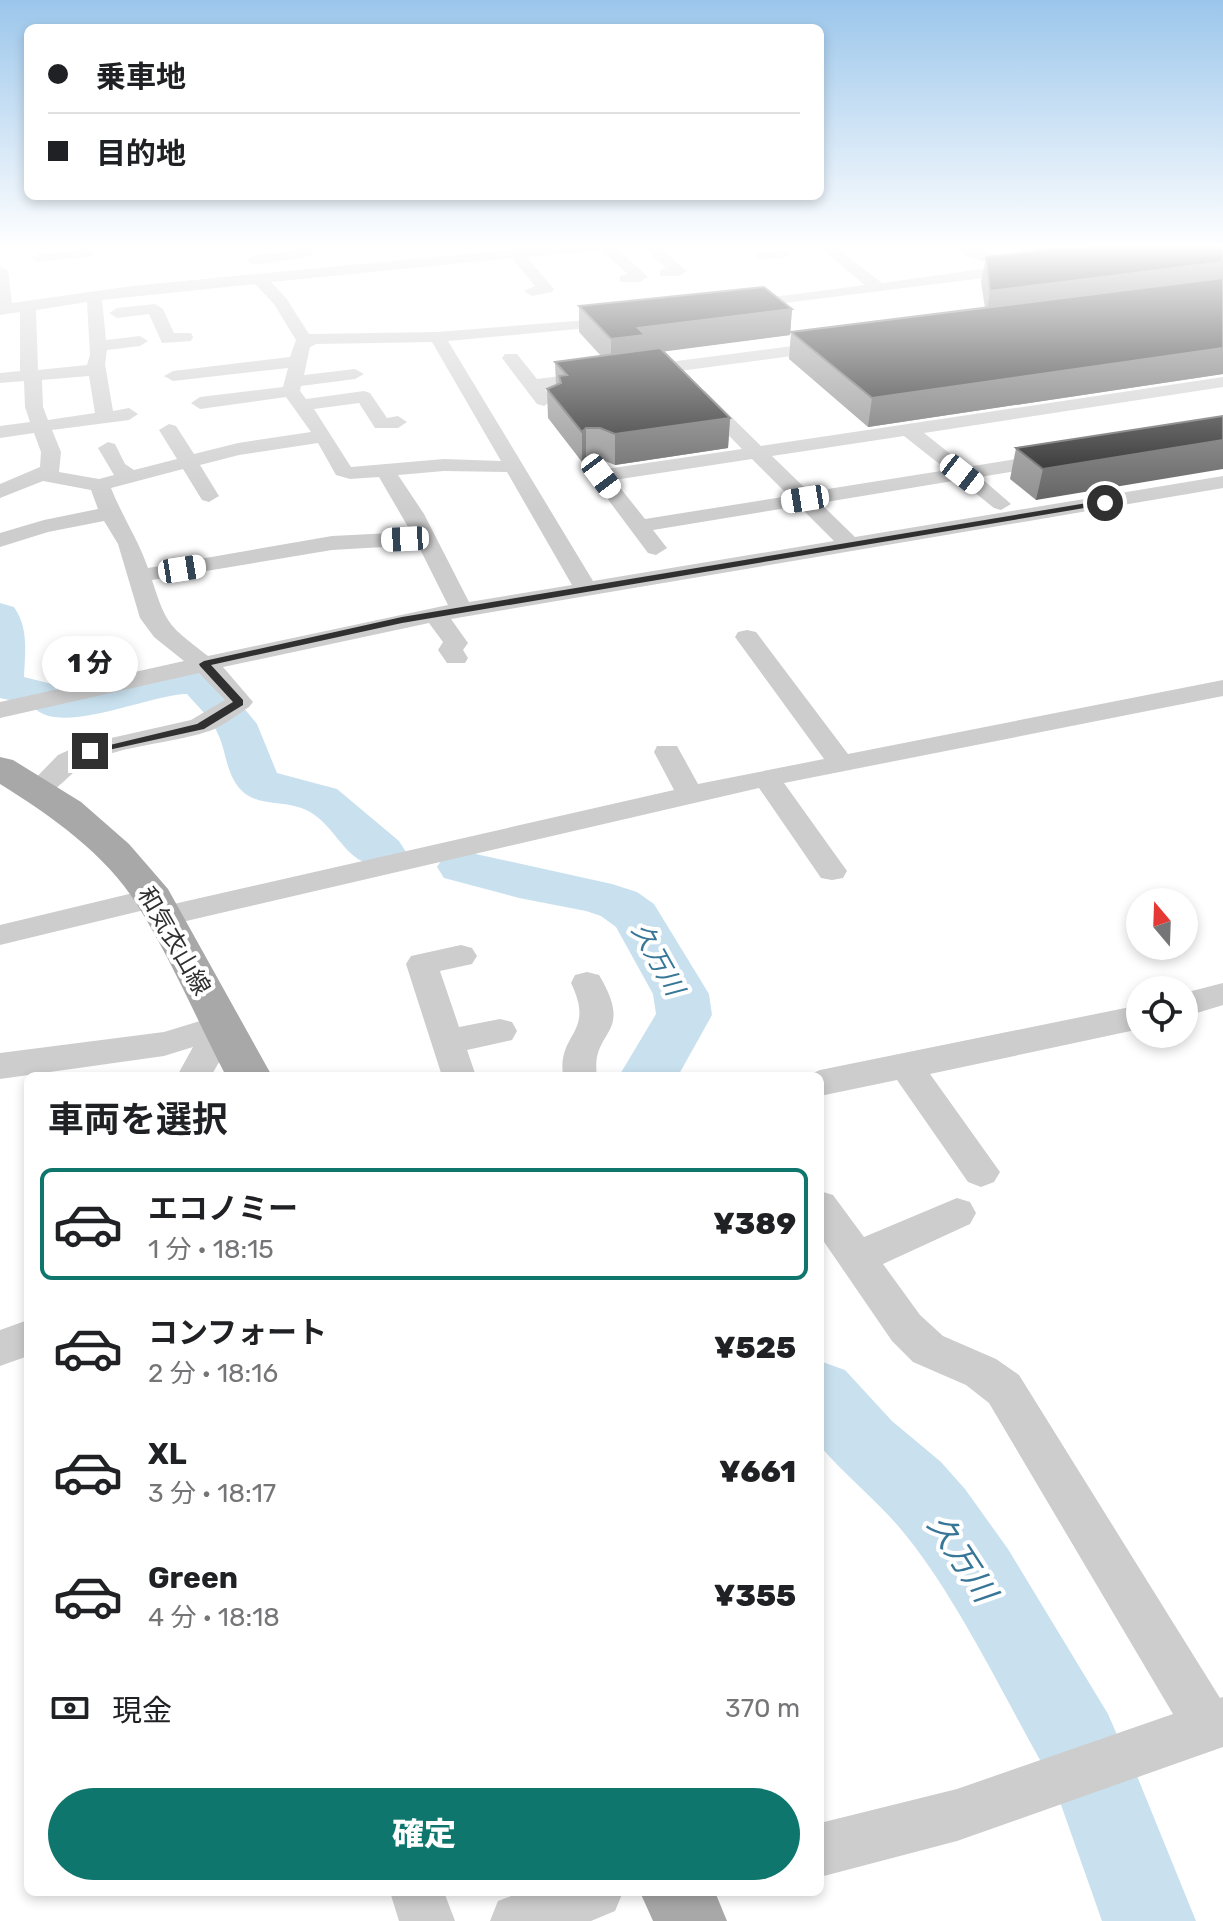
<!DOCTYPE html>
<html lang="ja">
<head>
<meta charset="utf-8">
<style>
	:root { --surface:#fff; --page:#f6f6f6; --text:#202124; --muted:#757577; --line:#e0e0e0; --accent:#0f766e }
	body { margin:0; font-family:Rubik,"Noto Sans JP",sans-serif; background:var(--page); color:var(--text); height:100vh; display:flex; flex-direction:column; font-size:30px; white-space:nowrap }
	* { box-sizing:border-box; margin:0 }
	p { font-size:26px; color:var(--muted) }
	.icon { flex:none; width:44px; height:44px; fill:none; stroke:currentColor; stroke-width:2; stroke-linecap:round; stroke-linejoin:round }
	.map { position:relative; flex:1; overflow:hidden }
	.panel { position:absolute; left:24px; top:1072px; width:800px; height:824px; display:flex; flex-direction:column; background:var(--surface); border-radius:12px; box-shadow:0 4px 12px #0003 }
	.panel>* { flex:none }
	.banner { position:absolute; left:24px; top:24px; width:800px; height:176px; border-radius:12px; box-shadow:0 4px 12px #0003; display:grid; align-content:center; height:176px; padding:0 24px; background:var(--surface) }
	.needle { width:52px; rotate:341deg }
	.tools { position:absolute; left:1126px; top:888px; display:grid; gap:16px }
	.tools a { display:grid; place-items:center; width:72px; height:72px; border-radius:50%; background:var(--surface); box-shadow:0 4px 12px #0003; font-size:40px }
	.end { position:absolute; width:36px; height:36px; margin:-18px; border:10px solid #303030; background:#fff; box-shadow:0 0 0 4px #fff }
	.from { border-radius:50% }
	.bubble { position:absolute; height:56px; border-radius:28px; background:var(--surface); box-shadow:0 4px 12px #0003; font-size:26px; font-weight:800; line-height:56px; text-align:center }
	.car { position:absolute; width:24px; height:48px; margin:-24px -12px; border-radius:10px; box-shadow:0 0 6px 2px #0007; background:linear-gradient(#fff 24%,#345 0 40%,#fff 0 76%,#345 0 86%,#fff 0) }
	.banner b { display:flex; align-items:center; gap:28px; height:76px; font-size:30px }
	.banner b+b { border-top:2px solid var(--line) }
	.banner i { width:20px; height:20px; background:var(--text) }
	ul { padding:0; list-style:none }
	li { display:flex; align-items:center; gap:24px; height:112px; margin:0 16px 12px; padding:0 8px; border:4px solid transparent; border-radius:12px }
	li div { flex:1 }
	li b { display:block; font-size:30px }
	li em { font-style:normal; font-weight:800 }
	li.active { border-color:var(--accent) }
	li>.icon { width:72px; height:72px; stroke-width:1.5 }
	h2 { padding:0 24px; font-size:36px; line-height:96px }
	.pay { display:flex; align-items:center; gap:20px; height:88px; padding:0 24px; font-size:30px }
	.pay p { margin-inline-start:auto }
	.button { display:flex; gap:16px; margin-top:auto; padding:16px 24px }
	.button a { flex:1; height:92px; border-radius:48px; background:var(--accent); color:#fff; font-size:32px; font-weight:800; line-height:92px; text-align:center }
	.map>svg:first-child { display:block }
</style>
</head>
<body>
<div class="map">
<svg width="1223" height="1921" viewBox="0 0 1223 1921">
	<rect width="100%" height="100%" fill="#fff"/>
	<g fill="none" stroke-linecap="round" stroke-linejoin="round">
		<g fill="#c9e1ef" fill-rule="evenodd">
			<path d="M0,603l14,4c15,21 11,46 10,70l28,7 6,8 121,-24 35,4 43,52 20,49 60,16 62,52 7,11 -7,11c-56,14 -56,-37 -95,-54 -20,-9 -48,-2 -64,-20 -15,-18 -13,-37 -23,-57 -6,-14 -20,-26 -30,-38 -37,0 -132,45 -155,11l-32,-7z"/>
			<polygon points="462,851 612,884 637,892 654,904 709,994 712,1015 678,1076 619,1076 656,1014 653,994 616,927 601,916 586,911 519,898 444,878 437,867 444,856"/>
			<path d="M820,1361l25,9 47,51 49,41 24,27 43,60 100,165 13,30 -7,18 21,9 61,150h-94l-42,-119 8,-19 -20,-9c-43,-75 -87,-169 -140,-236 -26,-34 -60,-59 -88,-92z"/>
		</g>
		<g fill="#cdcdcd" fill-rule="evenodd">
			<polygon points="135,244 162,244 155,248 136,249"/>
			<polygon points="296,244 310,244 314,253 307,257 254,265 246,260 254,255 298,250"/>
			<path d="M349,244h31c-6,7 -25,7 -31,0z"/>
			<path d="M569,244h52l-5,4 32,29 -8,5h-20v-6l8,-2 -27,-24 -74,7 27,32 -2,3 -20,4 -8,-5 11,-5 -23,-28 -241,24 15,16 23,36 128,-2 189,-15 2,3 -2,3 -6,2 -172,16 145,240 241,-40 -35,-35 -146,24 14,18 -11,7 -8,-2 -65,-87 10,-6 7,2 6,7 136,-20 -49,-50 -3,-4 9,-5 6,1 56,55 462,-69v10l-299,46 43,34 87,-14 10,6 -10,6 -74,12 31,27 -10,6 -7,-2 -35,-28 -139,23 35,34 368,-61v12l-772,131 17,24 -5,7 5,8 -3,5h-18l-9,-13 5,-8 -14,-19 -206,44 30,35 -4,5c-14,9 -28,21 -43,25 -38,12 -80,13 -116,29 -22,10 -36,41 -62,35l-4,-6 34,-35 22,-10 111,-25 34,-20 -26,-27 -199,45v-16l184,-41 -30,-24 -14,-19 -22,-74 -14,-23 -56,11 -48,15v-14l44,-13 54,-11 -7,-19 -48,-9 -43,17v-14l40,-17 1,-15 -7,-19 -34,5v-12l30,-4 -5,-15 -1,-26 -24,2v-10l20,-2v-59l-20,3v-49l8,5 4,32 120,-17zM255,284l19,20 22,36 -6,17 -117,14 -9,5 9,5 115,-13 -5,19 -83,10 -9,6 9,6 86,-12 25,35 -73,11 -44,11 -18,-28 -7,-2 -10,6 18,29 -43,11 -9,-6 -10,-20 -7,-2 -10,6 16,27 -15,4 -40,-7 2,-20 -9,-22 77,-10 9,-6 -9,-6 -16,3 -8,-47 2,-14 33,-4 8,-5 -8,-5 -34,4 -4,-40zM87,302l3,53 -3,10 -49,5 -2,-60zM432,342l69,119 -57,-2 -93,8 -37,-58 45,-6 16,25h23l9,-6 -9,-6 -11,2 -17,-25 -6,-2 -58,8 -6,-8 1,-5 54,-7 9,-5 -9,-5 -51,6 6,-28 6,-3zM89,376l6,37 -47,7 -5,-13 -1,-27zM904,436l43,34 -138,22 -37,-36zM318,443l18,32 14,4 29,-2 32,55 -79,4 -184,32c-10,-29 -26,-52 -37,-80l72,-19 19,31 7,2 10,-6 -19,-31 39,-10zM752,459l37,37 -144,23 -31,-39zM444,471l63,1 65,113 -103,17 -45,-88 -26,-39zM418,545l30,60 -240,51c-38,-30 -41,-29 -56,-76l180,-30z"/>
			<polygon points="639,244 655,244 687,271 679,276 660,276 660,270 666,268"/>
			<polygon points="815,244 831,244 882,283 1003,266 971,258 947,244 965,244 1033,268 1025,273 736,309 734,306 742,301 865,285"/>
			<polygon points="87,249 92,250 92,256 39,262 32,258 39,254"/>
			<polygon points="783,250 788,251 788,257 762,260 755,256 762,252"/>
			<polygon points="155,304 163,309 174,333 191,333 193,337 191,341 162,343 149,314 117,318 109,313 117,308"/>
			<polygon points="831,341 840,346 837,350 545,389 553,400 544,406 537,404 502,358 505,354 517,354 537,379"/>
			<polygon points="747,630 756,632 848,754 1223,680 1223,696 784,783 847,871 843,878 832,880 821,878 759,788 165,926 154,923 150,916 154,909 165,906 674,790 654,752 657,746 677,746 698,784 824,759 735,637 738,632"/>
			<polygon points="154,888 165,891 169,898 165,905 0,945 0,925"/>
			<polygon points="461,945 472,948 477,956 472,964 440,971 459,1027 500,1019 512,1022 517,1031 512,1040 467,1050 476,1076 442,1076 406,964 411,956"/>
			<path d="M587,972l12,3c37,62 -9,53 -2,101h-34c-6,-44 33,-42 8,-93l4,-8z"/>
			<polygon points="1223,983 1223,1005 1184,1017 1184,993"/>
			<polygon points="1140,1005 1140,1029 930,1074 1000,1172 994,1182 981,1187 968,1182 897,1080 820,1096 820,1076 806,1076 820,1070"/>
			<polygon points="223,1014 235,1017 240,1026 211,1076 177,1076 193,1047 164,1056 0,1079 0,1053 164,1032"/>
			<polygon points="820,1191 833,1195 864,1237 957,1198 970,1202 976,1213 970,1224 883,1264 920,1315 943,1336 996,1359 1019,1375 1220,1698 1223,1697 1223,1747 957,1841 820,1877 820,1823 957,1789 1173,1714 989,1403 966,1385 913,1362 892,1341 820,1236"/>
			<polygon points="28,1320 28,1356 0,1366 0,1330"/>
			<polygon points="390,1892 444,1892 455,1921 399,1921"/>
			<polygon points="522,1892 623,1892 615,1911 591,1921 490,1921 498,1901"/>
		</g>
		<g fill="#a8a8a8" fill-rule="evenodd">
			<path d="M0,757l13,3 68,42 48,42 39,45 104,187h-46c-29,-56 -55,-117 -88,-170 -33,-53 -87,-90 -138,-122z"/>
			<polygon points="640,1892 715,1892 727,1921 653,1921"/>
		</g>
	</g>
	<g fill="#8b8b8b">
		<polygon points="1023,244 1223,244 1223,374 868,427 789,359 791,332 985,308 981,282 986,257 1036,251"/>
		<polygon points="579,306 792,309 790,335 663,351 730,418 728,448 615,465 600,459 586,459 582,462 548,418 547,389 556,385 555,362 601,356 579,332"/>
		<polygon points="1223,416 1036,500 1010,479 1016,448"/>
	</g>
	<g fill="#5d5d5d">
		<polygon points="1050,244 1140,244 1048,257"/>
		<polygon points="1223,262 1223,286 986,317 990,291"/>
		<polygon points="792,309 790,335 645,354 611,366 611,339 638,328"/>
		<polygon points="1223,348 1223,374 868,427 872,398"/>
		<polygon points="730,418 728,448 615,465 615,434"/>
		<polygon points="586,428 586,459 582,462 582,432"/>
		<polygon points="1223,440 1223,469 1036,500 1043,469"/>
	</g>
	<g fill="#171717" stroke="#5d5d5d" stroke-width="2">
		<polygon points="1098,244 1223,244 1223,262 990,291 986,257"/>
		<polygon points="1223,278 1223,348 872,398 791,332"/>
		<polygon points="764,287 792,309 638,328 645,335 611,339 579,306"/>
		<polygon points="660,348 730,418 615,434 600,428 586,428 582,432 547,389 561,383 559,376 567,375 555,362"/>
		<polygon points="1223,416 1223,440 1043,469 1016,448"/>
	</g>
	<linearGradient id="sky" x2="0" y2="1"><stop stop-color="#9bc6eb"/><stop offset="0.48" stop-color="#fff"/><stop offset="1" stop-color="#fff" stop-opacity="0"/></linearGradient>
	<rect width="1223" height="513" fill="url(#sky)"/>
	<polygon fill="#303030" points="1105,500 1108,504 402,623 211,665 243,700 243,705 204,729 90,754 85,751 197,724 233,702 200,666 199,664 204,661 402,617"/>
	<g text-anchor="middle" stroke-width="8" stroke-linejoin="round" paint-order="stroke">
		<g font-size="24" fill="#303030" stroke="#fff">
			<text transform="translate(174 941) rotate(60)" y="8">和気衣山線</text>
		</g>
		<g font-size="26" font-style="italic" fill="#387698" stroke="#fff">
			<text transform="translate(658 959) rotate(61)" y="9">久万川</text>
		</g>
		<g font-size="32" font-style="italic" fill="#387698" stroke="#fff">
			<text transform="translate(962 1558) rotate(57)" y="11">久万川</text>
		</g>
	</g>
</svg>
<div class="tools">
<a><svg class="needle" viewBox="-14 -14 28 28"><path d="M0-13l5 13h-10z" fill="#e53935"/><path d="M0 13l5-13h-10z" fill="#757577"/></svg></a>
<a><svg class="icon" aria-label="locate" viewBox="0 0 24 24"><circle cx="12" cy="12" r="6"/><path d="M12 2v4M12 18v4M2 12h4M18 12h4"/></svg></a>
</div>
<i class="end from" style="left:1105px;top:503px"></i>
<i class="end" style="left:90px;top:751px"></i>
<div class="bubble" style="left:42px;top:636px;width:96px">1 分</div>
<i class="car" style="left:962px;top:474px;rotate:128deg"></i>
<i class="car" style="left:601px;top:476px;rotate:143deg"></i>
<i class="car" style="left:805px;top:499px;rotate:261deg"></i>
<i class="car" style="left:405px;top:539px;rotate:267deg"></i>
<i class="car" style="left:182px;top:569px;rotate:81deg"></i>
<div class="banner">
<b><i class="from"></i>乗車地</b>
<b><i></i>目的地</b>
</div>
<section class="panel">
<h2>車両を選択</h2>
<ul>
<li class="active"><svg class="icon" aria-label="car" viewBox="0 0 24 24"><path d="M5 17H2v-5l4-1 3-4h7l3 4 3 1v5h-3M9 17h6M6 11h13"/><circle cx="7" cy="17" r="2"/><circle cx="17" cy="17" r="2"/></svg><div><b>エコノミー</b><p>1 分 · 18:15</p></div><em>¥389</em></li>
<li><svg class="icon" aria-label="car" viewBox="0 0 24 24"><path d="M5 17H2v-5l4-1 3-4h7l3 4 3 1v5h-3M9 17h6M6 11h13"/><circle cx="7" cy="17" r="2"/><circle cx="17" cy="17" r="2"/></svg><div><b>コンフォート</b><p>2 分 · 18:16</p></div><em>¥525</em></li>
<li><svg class="icon" aria-label="car" viewBox="0 0 24 24"><path d="M5 17H2v-5l4-1 3-4h7l3 4 3 1v5h-3M9 17h6M6 11h13"/><circle cx="7" cy="17" r="2"/><circle cx="17" cy="17" r="2"/></svg><div><b>XL</b><p>3 分 · 18:17</p></div><em>¥661</em></li>
<li><svg class="icon" aria-label="car" viewBox="0 0 24 24"><path d="M5 17H2v-5l4-1 3-4h7l3 4 3 1v5h-3M9 17h6M6 11h13"/><circle cx="7" cy="17" r="2"/><circle cx="17" cy="17" r="2"/></svg><div><b>Green</b><p>4 分 · 18:18</p></div><em>¥355</em></li>
</ul>
<div class="pay"><svg class="icon" aria-label="cash" viewBox="0 0 24 24"><path d="M3 7h18v10H3z"/><circle cx="12" cy="12" r="2"/></svg>現金<p>370 m</p></div>
<div class="button"><a>確定</a></div>
</section>
</div>
</body>
</html>
